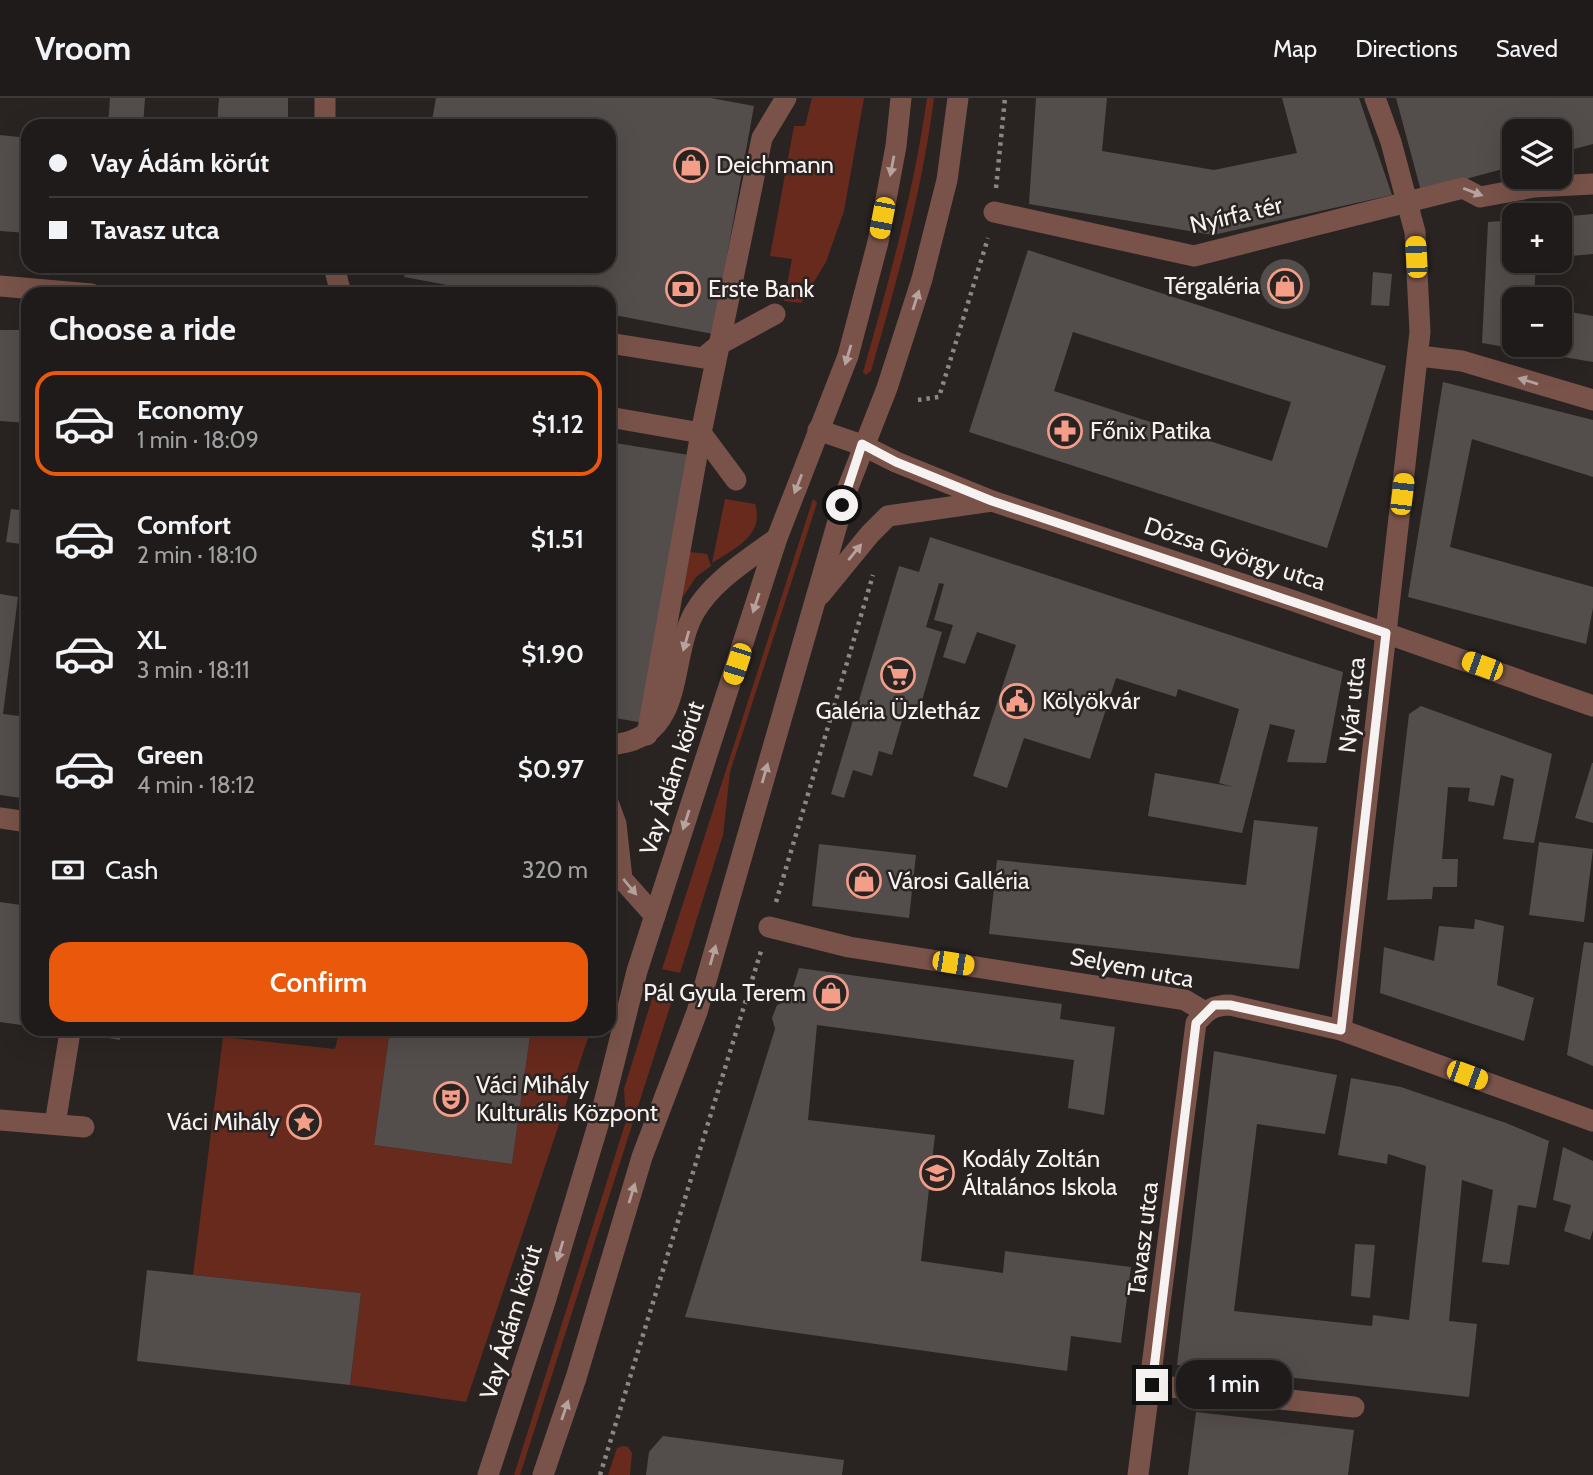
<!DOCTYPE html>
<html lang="en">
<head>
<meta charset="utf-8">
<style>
	:root { --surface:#1f1b1a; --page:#2c2827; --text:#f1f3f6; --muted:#a1a1a2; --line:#3c3939; --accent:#ea580c }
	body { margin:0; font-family:Cabin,sans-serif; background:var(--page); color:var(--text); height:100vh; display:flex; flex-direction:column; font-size:26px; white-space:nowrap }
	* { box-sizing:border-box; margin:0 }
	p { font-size:23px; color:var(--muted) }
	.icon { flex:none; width:38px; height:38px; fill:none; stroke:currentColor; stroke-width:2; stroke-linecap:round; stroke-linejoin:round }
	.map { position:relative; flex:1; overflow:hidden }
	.side { position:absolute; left:21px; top:189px; width:595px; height:749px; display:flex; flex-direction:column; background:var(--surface); border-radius:21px; box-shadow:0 7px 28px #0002,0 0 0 2px var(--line) }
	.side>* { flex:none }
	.hud { position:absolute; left:21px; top:21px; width:595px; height:154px; border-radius:21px; box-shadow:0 7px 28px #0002,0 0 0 2px var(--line); display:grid; align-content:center; height:154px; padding:0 28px; background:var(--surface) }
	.controls { position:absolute; left:1502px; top:21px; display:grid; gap:14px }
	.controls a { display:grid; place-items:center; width:70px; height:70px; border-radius:14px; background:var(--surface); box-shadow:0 7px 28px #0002,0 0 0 2px var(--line); font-size:35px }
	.end { position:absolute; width:32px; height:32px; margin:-16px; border:9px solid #f5f2f1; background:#111; box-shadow:0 0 0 4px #111 }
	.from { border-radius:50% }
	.bubble { position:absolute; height:49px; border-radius:21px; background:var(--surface); box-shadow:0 7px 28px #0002,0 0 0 2px var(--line); font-size:23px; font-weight:600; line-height:49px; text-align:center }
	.car { position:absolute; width:21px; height:42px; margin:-21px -10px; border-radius:9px; box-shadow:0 0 5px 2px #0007; background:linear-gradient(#f5c518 24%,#345 0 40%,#f5c518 0 76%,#345 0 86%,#f5c518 0) }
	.hud b { display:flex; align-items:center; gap:24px; height:66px; font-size:26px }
	.hud b+b { border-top:2px solid var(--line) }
	.hud i { width:18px; height:18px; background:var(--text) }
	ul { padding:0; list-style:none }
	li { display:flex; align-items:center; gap:21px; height:105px; margin:0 14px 10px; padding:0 14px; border:4px solid transparent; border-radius:21px }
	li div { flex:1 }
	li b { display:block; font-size:26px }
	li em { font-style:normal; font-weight:600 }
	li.on { border-color:var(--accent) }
	li>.icon { width:63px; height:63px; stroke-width:1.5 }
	h2 { padding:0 28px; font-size:32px; line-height:84px }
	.pay { display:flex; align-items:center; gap:18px; height:77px; padding:0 28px; font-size:26px }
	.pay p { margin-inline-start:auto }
	.cta { display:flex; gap:14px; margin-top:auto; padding:14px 28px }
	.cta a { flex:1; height:80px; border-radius:21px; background:var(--accent); color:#fff; font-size:28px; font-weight:600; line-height:80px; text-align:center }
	header { display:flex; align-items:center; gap:42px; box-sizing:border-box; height:98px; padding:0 35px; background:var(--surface); border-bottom:2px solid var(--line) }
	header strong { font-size:33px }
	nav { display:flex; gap:38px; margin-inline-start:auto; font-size:24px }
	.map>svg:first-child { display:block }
</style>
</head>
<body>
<header>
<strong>Vroom</strong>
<nav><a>Map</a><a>Directions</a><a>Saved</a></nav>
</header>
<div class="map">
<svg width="1593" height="1377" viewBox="0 0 1593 1377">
	<rect width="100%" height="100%" fill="#292422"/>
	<g fill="#672a1c">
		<polygon points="812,0 864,0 844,113 826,164 801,205 784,203 792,161 770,158 794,28 805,28"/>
		<path d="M927,0h7c-12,94 -37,183 -63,273l-5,4 -3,-3c26,-91 51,-181 64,-274z"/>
		<path d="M725,401l30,5c10,31 -21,45 -43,59z"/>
		<polygon points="813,401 817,405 730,674 723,737 680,875 662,871"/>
		<polygon points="689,454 707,456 711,468 696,479 680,503"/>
		<polygon points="656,888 675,893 520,1377 514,1377 626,1023 624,991"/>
		<polygon points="340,931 390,931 374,1047 512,1066 531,931 591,931 466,1304 350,1287 361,1195 193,1177 223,939 335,951"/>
		<polygon points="623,1348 628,1349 632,1355 630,1377 608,1377 617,1350"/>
	</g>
	<g fill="#534d4b" fill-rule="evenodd">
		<polygon points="110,0 145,0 143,28 108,28"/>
		<polygon points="219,0 288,0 288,28 217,28"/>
		<polygon points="436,0 711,0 754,8 713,236 609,216 609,196 496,196 404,179 406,168 609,168 609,28 431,28"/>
		<polygon points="1036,0 1107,0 1102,53 1214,72 1297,55 1282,0 1359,0 1392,97 1213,137 1029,106"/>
		<polygon points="1396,0 1593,0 1593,46 1559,55 1559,33 1514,33 1514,68 1421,93"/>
		<polygon points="0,37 28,40 28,135 0,133"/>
		<polygon points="1593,116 1593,156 1559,159 1559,119"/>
		<polygon points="1514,122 1514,163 1536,163 1534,201 1514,201 1514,247 1559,247 1559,212 1593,218 1593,264 1482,245 1488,124"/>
		<path d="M1028,152l358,116 -59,182 -358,-116zM1073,234l218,70 -19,59 -218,-70z"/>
		<circle cx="1285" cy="186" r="25"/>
		<polygon points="1373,174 1392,176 1389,208 1371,207"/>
		<polygon points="0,232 28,232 28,325 0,323"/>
		<polygon points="1443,284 1593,322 1593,379 1472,341 1450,449 1593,489 1593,510 1586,546 1408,499"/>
		<polygon points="609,344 689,357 644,625 609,619"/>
		<polygon points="11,411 28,413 28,447 6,444"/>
		<polygon points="930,439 1343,574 1326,665 1287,664 1295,632 1270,626 1242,735 1148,718 1155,675 1234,689 1219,685 1239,611 1178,591 1176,599 1116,580 1090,661 1024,640 1007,690 973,678 1016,547 977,534 965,566 943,559 953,527 934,522 944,486 939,485 926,529 942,534 916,623 903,619 892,657 879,653 872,678 853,672 844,700 831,696 899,468 919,474"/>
		<polygon points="0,496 18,499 3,616 28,619 28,701 0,697"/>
		<polygon points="1421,608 1552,656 1534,745 1503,741 1514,681 1501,677 1494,708 1468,703 1470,690 1448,689 1442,761 1458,761 1457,789 1433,789 1432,801 1387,802 1409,616"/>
		<polygon points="1592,665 1593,665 1593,725 1575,720"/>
		<polygon points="1254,722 1318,729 1299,871 989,836 997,762 1246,787"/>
		<polygon points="1539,744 1593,751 1584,824 1529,817"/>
		<polygon points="819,746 916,757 909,820 812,808"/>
		<polygon points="0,804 28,808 28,928 0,924"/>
		<polygon points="1475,821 1504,828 1497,887 1534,900 1524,943 1380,895 1384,849 1434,863 1439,828 1474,831"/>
		<polygon points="1584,844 1593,845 1593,968 1567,957"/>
		<polygon points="799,870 1062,906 1060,921 1115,929 1104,1017 1068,1010 1074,962 817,927 808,1022 935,1037 921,1163 1003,1175 1005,1153 1131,1169 1121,1245 1071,1238 1067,1273 685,1219 775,931 772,920 777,907 789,902"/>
		<polygon points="57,931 122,931 120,942"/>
		<polygon points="390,931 531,931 512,1066 374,1047"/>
		<polygon points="1214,953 1337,977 1325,1036 1257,1026 1234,1213 1372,1228 1373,1217 1409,1222 1426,1068 1388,1056 1387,1066 1338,1057 1351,980 1401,989 1506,1025 1549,1043 1536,1110 1518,1107 1509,1167 1482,1164 1493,1092 1462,1082 1449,1223 1477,1226 1469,1299 1177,1267"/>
		<polygon points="1563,1049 1593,1063 1593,1132 1590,1142 1564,1133 1571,1107 1553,1102"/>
		<polygon points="1355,1146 1375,1147 1370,1200 1351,1198"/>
		<polygon points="147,1172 361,1195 350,1287 137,1263"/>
		<polygon points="1196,1314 1354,1332 1348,1377 1188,1377"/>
		<polygon points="663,1338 844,1362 842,1377 646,1377 649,1354"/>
	</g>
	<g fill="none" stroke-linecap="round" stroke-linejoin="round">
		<g stroke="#8b8785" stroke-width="4.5" stroke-dasharray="3.5 5" stroke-linecap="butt">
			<polyline points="996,90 1005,0"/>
			<polyline points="918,302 939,299 988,140"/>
			<polyline points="776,804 873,477"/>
			<polyline points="600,1377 761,853"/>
		</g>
		<g stroke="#79534a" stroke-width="21">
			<polyline points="325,28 325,0"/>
			<polyline points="994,114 1194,158 1463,90 1480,99 1534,89 1593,86"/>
			<polyline points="334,168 341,196"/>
			<polyline points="0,188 91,196"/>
			<polyline points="609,245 703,260 720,246 775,216"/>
			<polyline points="1419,258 1462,263 1593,302"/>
			<polyline points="609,319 701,335 736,382"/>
			<polyline points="818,332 862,347 896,364 992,403 1294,503 1593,608"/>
			<polyline points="820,497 870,436 888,418 992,403"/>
			<polyline points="647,637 701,335 762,40 786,0"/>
			<path d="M609,647c79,-5 58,-83 85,-132 19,-33 54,-53 83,-75"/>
			<polyline points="609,707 616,726 622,781 655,818"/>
			<polyline points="0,720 28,724"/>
			<polyline points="769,829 849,849 1185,902 1205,914"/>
			<polyline points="1341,932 1420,234 1415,134 1391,44 1375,0"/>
			<polyline points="0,1022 84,1029"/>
			<polyline points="55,1026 70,934"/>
			<polyline points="1152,1287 1354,1309"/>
			<polyline points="488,1377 544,1207 601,1017 637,873 777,440 848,258 878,144 896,48 901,0"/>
			<polyline points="543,1377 576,1280 642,1059 697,914 847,392 887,290 922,181 947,82 958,0"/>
			<path d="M1138,1377l58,-452c11,-13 17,-18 34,-18l111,25 252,91"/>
		</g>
	</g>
	<defs><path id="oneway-solid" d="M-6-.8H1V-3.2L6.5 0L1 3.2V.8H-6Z" transform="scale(1.75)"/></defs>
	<g fill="#b7a29e">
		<use href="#oneway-solid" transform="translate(892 68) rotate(101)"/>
		<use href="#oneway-solid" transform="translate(1473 94) rotate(21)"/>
		<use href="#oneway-solid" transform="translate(916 202) rotate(-72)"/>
		<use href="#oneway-solid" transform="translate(848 257) rotate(107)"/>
		<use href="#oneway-solid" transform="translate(1528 283) rotate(-163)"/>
		<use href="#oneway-solid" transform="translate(798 386) rotate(111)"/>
		<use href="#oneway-solid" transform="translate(855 454) rotate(-51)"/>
		<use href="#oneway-solid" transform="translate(756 505) rotate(108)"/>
		<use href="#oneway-solid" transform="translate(686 543) rotate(106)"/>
		<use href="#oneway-solid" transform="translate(765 675) rotate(-74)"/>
		<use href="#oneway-solid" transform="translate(686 722) rotate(108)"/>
		<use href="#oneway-solid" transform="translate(630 789) rotate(50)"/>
		<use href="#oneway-solid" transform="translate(713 857) rotate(-74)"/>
		<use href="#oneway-solid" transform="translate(632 1095) rotate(-73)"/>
		<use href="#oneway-solid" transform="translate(560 1153) rotate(107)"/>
		<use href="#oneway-solid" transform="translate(565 1312) rotate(-71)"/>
	</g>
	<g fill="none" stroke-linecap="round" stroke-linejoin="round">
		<polyline stroke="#f5f2f1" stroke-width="9" points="842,407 862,346 896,364 992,403 1386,535 1341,932 1230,907 1214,907 1196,925 1152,1287"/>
	</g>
	<defs>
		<g id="shop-ring" transform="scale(1.75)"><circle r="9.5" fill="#292422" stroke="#f49e89" stroke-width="1.5"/><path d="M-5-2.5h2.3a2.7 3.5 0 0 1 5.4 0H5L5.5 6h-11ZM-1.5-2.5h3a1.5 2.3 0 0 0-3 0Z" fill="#f49e89"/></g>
		<g id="bank-ring" transform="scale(1.75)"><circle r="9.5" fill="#292422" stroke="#f49e89" stroke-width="1.5"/><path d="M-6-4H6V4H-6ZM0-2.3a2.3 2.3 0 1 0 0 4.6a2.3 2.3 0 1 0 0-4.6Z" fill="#f49e89"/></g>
		<g id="pharmacy-ring" transform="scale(1.75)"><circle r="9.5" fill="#292422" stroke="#f49e89" stroke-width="1.5"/><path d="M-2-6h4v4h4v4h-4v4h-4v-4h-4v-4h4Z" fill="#f49e89"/></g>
		<g id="supermarket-ring" transform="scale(1.75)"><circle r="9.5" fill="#292422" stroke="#f49e89" stroke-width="1.5"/><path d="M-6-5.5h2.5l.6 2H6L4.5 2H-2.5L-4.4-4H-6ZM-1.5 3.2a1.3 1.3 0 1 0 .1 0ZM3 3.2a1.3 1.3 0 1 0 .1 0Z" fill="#f49e89"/></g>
		<g id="civic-ring" transform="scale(1.75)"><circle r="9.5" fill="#292422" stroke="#f49e89" stroke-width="1.5"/><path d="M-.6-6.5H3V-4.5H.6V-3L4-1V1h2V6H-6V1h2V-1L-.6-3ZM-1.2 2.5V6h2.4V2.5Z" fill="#f49e89"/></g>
		<g id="theatre-ring" transform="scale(1.75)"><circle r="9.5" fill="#292422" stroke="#f49e89" stroke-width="1.5"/><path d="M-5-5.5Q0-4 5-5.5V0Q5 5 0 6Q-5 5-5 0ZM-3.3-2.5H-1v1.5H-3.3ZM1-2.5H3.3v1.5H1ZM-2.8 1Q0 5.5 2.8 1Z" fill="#f49e89"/></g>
		<g id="sight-ring" transform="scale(1.75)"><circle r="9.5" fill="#292422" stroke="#f49e89" stroke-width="1.5"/><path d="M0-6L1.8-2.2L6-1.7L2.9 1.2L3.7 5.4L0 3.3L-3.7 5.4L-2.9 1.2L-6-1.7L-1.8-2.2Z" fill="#f49e89"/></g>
		<g id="school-ring" transform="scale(1.75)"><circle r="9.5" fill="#292422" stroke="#f49e89" stroke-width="1.5"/><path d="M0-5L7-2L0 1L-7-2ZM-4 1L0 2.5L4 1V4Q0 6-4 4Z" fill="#f49e89"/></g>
	</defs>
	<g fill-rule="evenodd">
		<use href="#shop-ring" x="691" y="67"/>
		<use href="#shop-ring" x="1285" y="188"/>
		<use href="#bank-ring" x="683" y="191"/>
		<use href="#pharmacy-ring" x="1065" y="333"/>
		<use href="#supermarket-ring" x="898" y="577"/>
		<use href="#civic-ring" x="1017" y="603"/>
		<use href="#shop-ring" x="864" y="783"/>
		<use href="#shop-ring" x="831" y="895"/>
		<use href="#theatre-ring" x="451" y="1001"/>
		<use href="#sight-ring" x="304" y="1024"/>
		<use href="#school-ring" x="937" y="1075"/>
	</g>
	<g text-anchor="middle" stroke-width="5" stroke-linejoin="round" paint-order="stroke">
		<g font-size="24" fill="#f5f2f1" stroke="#292422" text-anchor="start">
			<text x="716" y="75">Deichmann</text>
			<text x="1260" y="196" text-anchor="end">Térgaléria</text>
			<text x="708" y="199">Erste Bank</text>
			<text x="1090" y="341">Főnix Patika</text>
			<text x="1042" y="611">Kölyökvár</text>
			<text x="898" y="621" text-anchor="middle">Galéria Üzletház</text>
			<text x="888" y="791">Városi Galléria</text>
			<text x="806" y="903" text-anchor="end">Pál Gyula Terem</text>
			<text x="476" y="995">Váci Mihály<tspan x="476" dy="28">Kulturális Központ</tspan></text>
			<text x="280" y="1032" text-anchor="end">Váci Mihály</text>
			<text x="962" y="1069">Kodály Zoltán<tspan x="962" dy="28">Általános Iskola</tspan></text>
		</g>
		<g font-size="24" fill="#f5f2f1" stroke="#292422">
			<text transform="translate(1236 117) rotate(-13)" y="8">Nyírfa tér</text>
			<text transform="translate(1235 456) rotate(18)" y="8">Dózsa György utca</text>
			<text transform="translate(1352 607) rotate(-84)" y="8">Nyár utca</text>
			<text transform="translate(672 680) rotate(-72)" y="8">Vay Ádám körút</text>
			<text transform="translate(1132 870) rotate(11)" y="8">Selyem utca</text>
			<text transform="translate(1143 1141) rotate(-83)" y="8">Tavasz utca</text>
			<text transform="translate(511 1224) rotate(-73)" y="8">Vay Ádám körút</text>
		</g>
	</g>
</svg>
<div class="controls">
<a><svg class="icon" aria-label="layers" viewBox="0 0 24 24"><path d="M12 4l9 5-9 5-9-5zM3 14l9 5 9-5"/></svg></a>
<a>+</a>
<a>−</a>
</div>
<i class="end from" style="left:842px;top:407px"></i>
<i class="end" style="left:1152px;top:1287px"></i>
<div class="bubble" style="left:1176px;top:1262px;width:116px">1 min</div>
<i class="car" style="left:882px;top:120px;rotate:191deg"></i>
<i class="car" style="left:1416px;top:159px;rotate:357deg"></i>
<i class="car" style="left:1402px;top:396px;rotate:7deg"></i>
<i class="car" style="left:737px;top:566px;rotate:198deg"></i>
<i class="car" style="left:1482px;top:568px;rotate:290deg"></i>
<i class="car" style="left:953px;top:865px;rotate:99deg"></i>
<i class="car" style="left:1467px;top:977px;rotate:110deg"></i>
<div class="hud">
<b><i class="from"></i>Vay Ádám körút</b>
<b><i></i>Tavasz utca</b>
</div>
<section class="side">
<h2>Choose a ride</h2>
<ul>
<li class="on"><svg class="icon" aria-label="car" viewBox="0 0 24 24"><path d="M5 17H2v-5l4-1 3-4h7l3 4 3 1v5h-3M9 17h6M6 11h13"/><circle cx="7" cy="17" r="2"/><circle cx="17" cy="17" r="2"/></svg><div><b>Economy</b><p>1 min · 18:09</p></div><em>$1.12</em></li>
<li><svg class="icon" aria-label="car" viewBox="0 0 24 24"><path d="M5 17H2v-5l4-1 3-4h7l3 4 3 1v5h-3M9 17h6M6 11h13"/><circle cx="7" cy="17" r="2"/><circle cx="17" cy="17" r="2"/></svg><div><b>Comfort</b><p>2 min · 18:10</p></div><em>$1.51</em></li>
<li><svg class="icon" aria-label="car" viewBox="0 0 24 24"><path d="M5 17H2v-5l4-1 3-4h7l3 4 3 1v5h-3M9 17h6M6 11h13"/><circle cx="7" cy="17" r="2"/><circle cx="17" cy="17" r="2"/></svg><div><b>XL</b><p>3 min · 18:11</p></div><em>$1.90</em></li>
<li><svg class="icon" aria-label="car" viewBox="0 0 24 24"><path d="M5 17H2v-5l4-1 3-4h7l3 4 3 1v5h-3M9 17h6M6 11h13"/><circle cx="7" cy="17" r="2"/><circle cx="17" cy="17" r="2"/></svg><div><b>Green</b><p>4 min · 18:12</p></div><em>$0.97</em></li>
</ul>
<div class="pay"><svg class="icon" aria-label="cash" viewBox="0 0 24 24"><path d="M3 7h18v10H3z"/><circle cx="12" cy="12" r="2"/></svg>Cash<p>320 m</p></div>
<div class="cta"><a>Confirm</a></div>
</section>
</div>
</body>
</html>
